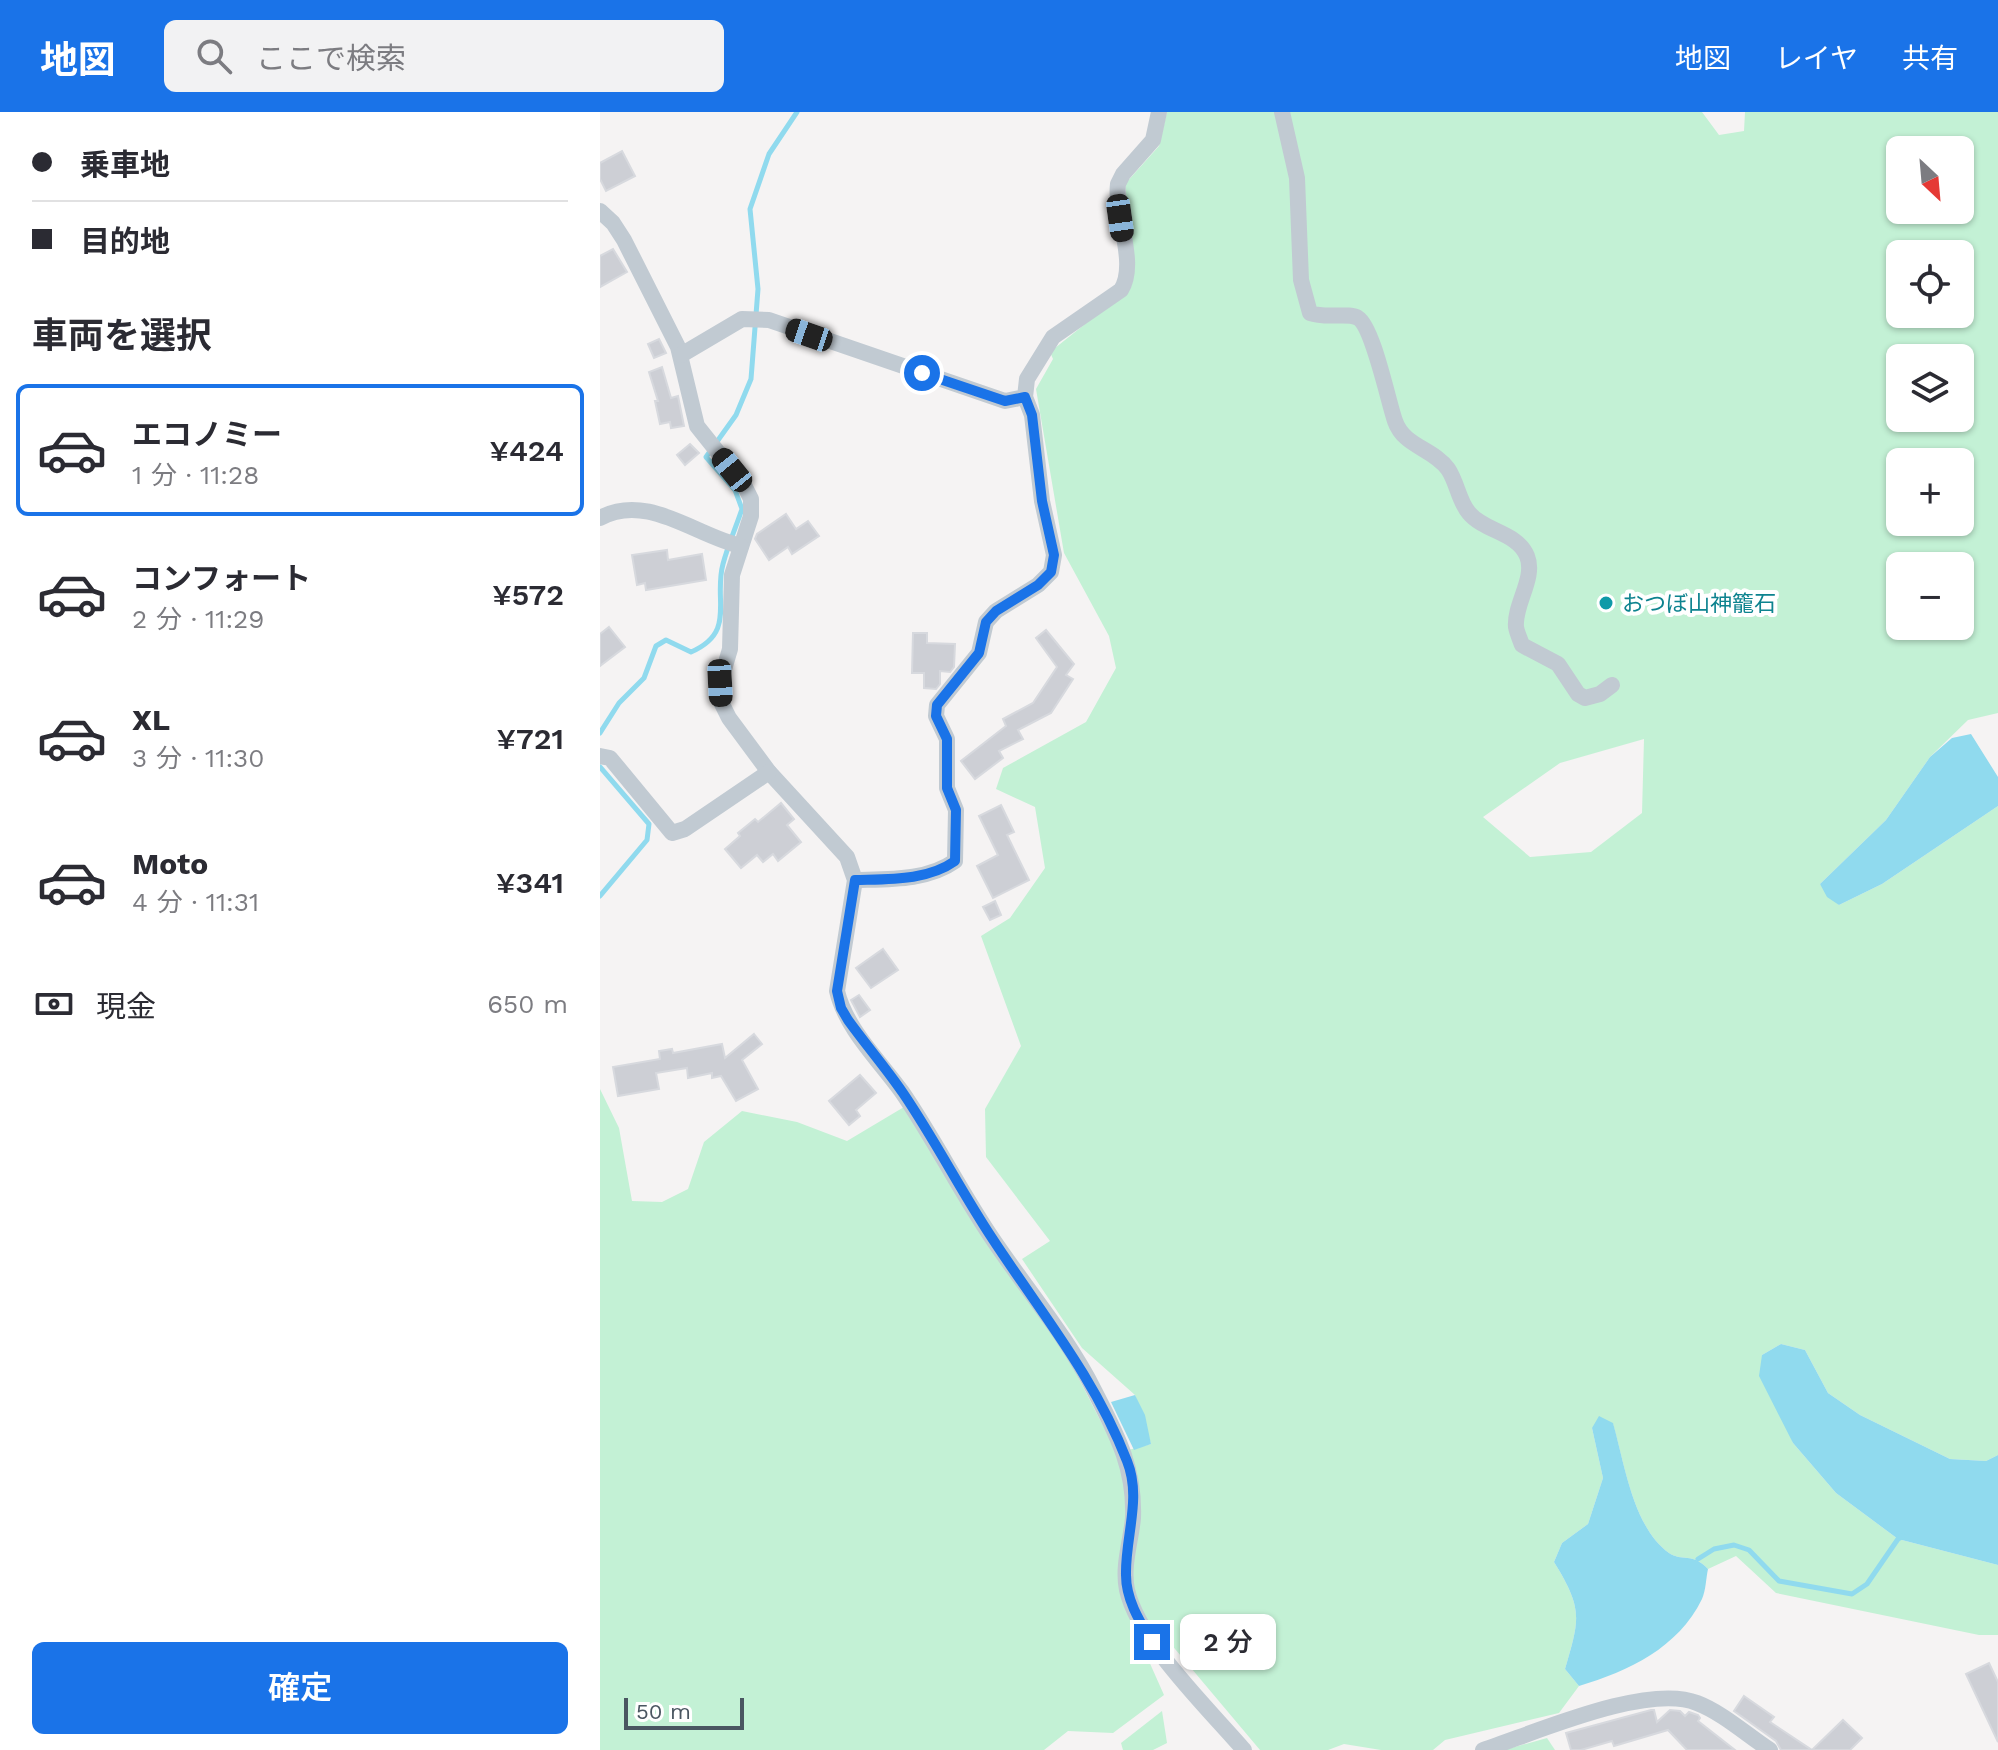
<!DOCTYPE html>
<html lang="ja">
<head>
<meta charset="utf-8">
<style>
	:root { --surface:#fff; --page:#f2f2f3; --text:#2b2b33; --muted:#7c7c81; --line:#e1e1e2; --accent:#1a73e8 }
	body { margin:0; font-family:"Work Sans","Noto Sans JP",sans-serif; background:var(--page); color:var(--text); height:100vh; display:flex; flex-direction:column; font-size:30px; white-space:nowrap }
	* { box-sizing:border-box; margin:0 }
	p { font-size:26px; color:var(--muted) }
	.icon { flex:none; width:44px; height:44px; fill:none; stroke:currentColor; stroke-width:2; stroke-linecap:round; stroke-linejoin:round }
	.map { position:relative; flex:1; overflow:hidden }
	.drawer { display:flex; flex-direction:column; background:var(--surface); width:600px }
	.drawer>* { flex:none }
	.hud { display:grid; align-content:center; height:176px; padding:0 32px; background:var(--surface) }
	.needle { width:52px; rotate:154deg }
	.fabs { position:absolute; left:1286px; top:24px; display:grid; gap:16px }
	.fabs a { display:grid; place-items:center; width:88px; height:88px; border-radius:12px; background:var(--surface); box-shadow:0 2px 6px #0004; font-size:40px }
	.scale { position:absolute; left:24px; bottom:20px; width:120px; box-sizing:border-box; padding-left:8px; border:4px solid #4a5661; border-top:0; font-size:22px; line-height:28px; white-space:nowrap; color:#4a5661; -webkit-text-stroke:6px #fff; paint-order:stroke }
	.end { position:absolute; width:36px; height:36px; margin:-18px; border:10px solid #1a73e8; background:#fff; box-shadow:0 0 0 4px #fff }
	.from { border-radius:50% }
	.bubble { position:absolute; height:56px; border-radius:12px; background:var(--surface); box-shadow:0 2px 6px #0004; font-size:26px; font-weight:600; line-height:56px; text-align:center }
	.car { position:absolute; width:24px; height:48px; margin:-24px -12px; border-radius:10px; box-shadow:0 0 6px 2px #0007; background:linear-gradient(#222 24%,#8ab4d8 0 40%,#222 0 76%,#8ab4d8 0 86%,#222 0) }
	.hud b { display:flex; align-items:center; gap:28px; height:76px; font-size:30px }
	.hud b+b { border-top:2px solid var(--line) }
	.hud i { width:20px; height:20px; background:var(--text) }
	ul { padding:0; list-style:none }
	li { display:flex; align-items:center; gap:24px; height:132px; margin:0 16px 12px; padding:0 16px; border:4px solid transparent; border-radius:12px }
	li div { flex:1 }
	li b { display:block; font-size:30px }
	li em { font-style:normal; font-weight:600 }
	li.on { border-color:var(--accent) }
	li>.icon { width:72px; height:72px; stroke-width:1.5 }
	h2 { padding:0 32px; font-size:36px; line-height:96px }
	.pay { display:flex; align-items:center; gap:20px; height:88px; padding:0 32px; font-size:30px }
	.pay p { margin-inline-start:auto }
	.button { display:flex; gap:16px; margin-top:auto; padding:16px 32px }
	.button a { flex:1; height:92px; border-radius:12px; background:var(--accent); color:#fff; font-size:32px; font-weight:600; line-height:92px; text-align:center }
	header { display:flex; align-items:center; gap:48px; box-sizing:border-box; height:112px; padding:0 40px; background:var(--accent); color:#fff }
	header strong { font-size:38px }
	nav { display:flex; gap:44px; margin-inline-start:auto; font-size:28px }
	.search { width:560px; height:72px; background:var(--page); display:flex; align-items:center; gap:20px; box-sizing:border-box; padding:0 28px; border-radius:12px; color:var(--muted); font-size:30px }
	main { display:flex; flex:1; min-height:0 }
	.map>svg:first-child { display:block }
</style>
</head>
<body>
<header>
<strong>地図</strong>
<div class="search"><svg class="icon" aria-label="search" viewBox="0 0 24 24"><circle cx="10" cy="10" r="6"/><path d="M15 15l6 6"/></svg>ここで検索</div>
<nav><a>地図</a><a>レイヤ</a><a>共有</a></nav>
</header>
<main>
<section class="drawer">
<div class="hud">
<b><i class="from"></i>乗車地</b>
<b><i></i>目的地</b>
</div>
<h2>車両を選択</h2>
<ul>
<li class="on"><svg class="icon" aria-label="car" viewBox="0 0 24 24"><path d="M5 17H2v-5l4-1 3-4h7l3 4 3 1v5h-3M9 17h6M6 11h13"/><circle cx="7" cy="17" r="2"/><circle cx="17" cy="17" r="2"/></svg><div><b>エコノミー</b><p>1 分 · 11:28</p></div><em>¥424</em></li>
<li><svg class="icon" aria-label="car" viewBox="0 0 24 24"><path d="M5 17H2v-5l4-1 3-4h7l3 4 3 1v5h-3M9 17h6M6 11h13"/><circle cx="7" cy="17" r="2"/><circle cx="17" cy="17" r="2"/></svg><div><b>コンフォート</b><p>2 分 · 11:29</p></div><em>¥572</em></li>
<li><svg class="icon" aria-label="car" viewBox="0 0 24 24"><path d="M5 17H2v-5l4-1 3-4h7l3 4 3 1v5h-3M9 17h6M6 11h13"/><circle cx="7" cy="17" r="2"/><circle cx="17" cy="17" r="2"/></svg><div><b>XL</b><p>3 分 · 11:30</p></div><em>¥721</em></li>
<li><svg class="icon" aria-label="car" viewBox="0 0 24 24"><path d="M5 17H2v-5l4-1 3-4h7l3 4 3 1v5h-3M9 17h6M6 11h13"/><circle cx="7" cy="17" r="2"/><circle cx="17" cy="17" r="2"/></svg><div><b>Moto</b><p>4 分 · 11:31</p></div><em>¥341</em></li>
</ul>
<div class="pay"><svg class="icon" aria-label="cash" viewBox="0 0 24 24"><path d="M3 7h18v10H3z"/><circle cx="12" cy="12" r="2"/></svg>現金<p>650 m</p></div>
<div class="button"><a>確定</a></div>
</section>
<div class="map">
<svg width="1398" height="1638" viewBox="0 0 1398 1638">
	<rect width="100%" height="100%" fill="#f5f3f3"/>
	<g fill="#c3f1d5" fill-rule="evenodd">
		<path d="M567,0h535l17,23 25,-4 1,-19h253v601l-30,7 -38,37 -44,63 -66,64 19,21 43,-21 116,-78v649l-12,6 -36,-2 -90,-44 -32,-22 -23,-43 -24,-6 -19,11 31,88 43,50 62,46 100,26v70h-19l-203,-42 -40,-37 -28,13c-16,-17 -26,-7 -39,-16 -36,-26 -44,-88 -56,-129l-21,4 11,50 -15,46 -26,19 -8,19c29,47 26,56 11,107l14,17 -20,27 -114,27 -12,10h-52l-37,-6 -16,6h-68l-90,-107 -22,16 16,36 -51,38 -45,-2 -24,19h-444v-661l19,39 13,73 30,1 26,-13 16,-47 38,-31 55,11 50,19 57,-34 157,237 56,109 34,-9 -16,-49 -53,-47 -60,-89 28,-18 -64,-84 -1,-48 36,-63 -40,-110 29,-18 35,-50 -10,-61 -39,-18 7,-21 83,-46 30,-54 -7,-32 -45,-83 -28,-164 17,-30 -3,-7 79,-63 5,-16 -9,-89 34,-38zM1300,38h60v60h-60zM1300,142h60v60h-60zM1300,246h60v60h-60zM1300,350h60v60h-60zM1300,454h60v60h-60zM1044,627l-2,74 -51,39 -61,5 -47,-40 77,-54z"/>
		<polygon points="562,1599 567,1631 553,1638 523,1638 521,1631"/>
		<polygon points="947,1626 955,1638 904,1638"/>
	</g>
	<g fill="#90daee">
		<polygon points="1371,622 1398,665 1398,694 1282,772 1239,793 1227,785 1220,772 1286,708 1330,645 1352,626"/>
		<polygon points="1181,1232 1205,1238 1228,1281 1260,1303 1350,1347 1386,1349 1398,1343 1398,1453 1298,1427 1236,1381 1193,1331 1159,1264 1162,1243"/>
		<polygon points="535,1283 545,1303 551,1332 534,1338 511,1290"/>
		<path d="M999,1304l14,7c12,42 20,104 56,130 13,9 23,-1 39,16 -2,9 -2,21 -6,30 -24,49 -73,72 -123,87l-14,-17c15,-51 18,-60 -11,-107l8,-19 26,-19 15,-46 -11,-50z"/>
	</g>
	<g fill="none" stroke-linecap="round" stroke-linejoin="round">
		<g stroke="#90daee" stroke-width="5">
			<path d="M0,621l19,-30 25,-25 12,-32 10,-6 25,12c46,-20 22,-52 32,-88 5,-19 13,-37 19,-55l-7,-19 -29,-33 30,-42 15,-36 7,-90 -8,-80 19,-55 28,-42"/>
			<polyline points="0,655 49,712 47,728 0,784"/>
			<polyline points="1098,1447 1114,1437 1134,1433 1149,1438 1179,1469 1252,1482 1267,1472 1298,1427 1303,1424"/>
		</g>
	</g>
	<g fill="#cdcfd5" stroke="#d7d9de" stroke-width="2">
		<polygon points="22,39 35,64 6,79 0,67 0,51"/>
		<polygon points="13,137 27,160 0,175 0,144"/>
		<polygon points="59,227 66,241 54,246 48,232"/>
		<polygon points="62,255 71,286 78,284 84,314 71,316 70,310 60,312 55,289 58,289 49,260"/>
		<polygon points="90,332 99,341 85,353 77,343"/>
		<polygon points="186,402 196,417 208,409 219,424 192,442 188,435 169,448 155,427 157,422"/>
		<polygon points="67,438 68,448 102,442 106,468 46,478 45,471 37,473 32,443"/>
		<polygon points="9,515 25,535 0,554 0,522"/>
		<polygon points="446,518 474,552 466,563 473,567 451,601 418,618 423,627 399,639 403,646 375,667 361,649 406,614 403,607 433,591 457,555 436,526"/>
		<polygon points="313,521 327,521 327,531 355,532 354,555 350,560 340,559 340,572 336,577 324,576 324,561 312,561"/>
		<polygon points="181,691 194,707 187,713 201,730 178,749 173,742 163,750 157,743 141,756 125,737 140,724 138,721 155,707 158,710"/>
		<polygon points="401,693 414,720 407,723 429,768 393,786 377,754 398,743 379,704"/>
		<polygon points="395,789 401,803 390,808 383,795"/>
		<polygon points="283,837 298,858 271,876 256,856"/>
		<polygon points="259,883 270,898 260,905 251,888"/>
		<polygon points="154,922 162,932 142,948 158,977 136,989 121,964 112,966 112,961 88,966 87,956 56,961 59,977 18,984 13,955 60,947 59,939 72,937 73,941 122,932 125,946"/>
		<polygon points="260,963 276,981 256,998 260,1004 249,1013 229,989"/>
		<polygon points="1389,1551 1398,1570 1398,1630 1366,1562"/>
		<polygon points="1144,1584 1174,1605 1170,1610 1212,1638 1181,1638 1176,1629 1134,1599"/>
		<polygon points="1051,1598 1054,1598 1057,1610 1070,1598 1080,1599 1085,1604 1089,1600 1098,1603 1100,1606 1098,1609 1135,1638 1087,1638 1068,1618 1014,1634 1012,1629 981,1638 971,1638 966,1621"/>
		<polygon points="1243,1608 1262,1626 1250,1638 1212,1638"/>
	</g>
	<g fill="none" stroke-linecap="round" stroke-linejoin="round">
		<g stroke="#c1cad2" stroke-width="16">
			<path d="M682,0l15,66 4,102 9,33c16,6 39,-1 48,5 15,9 30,83 37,103 9,26 38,27 53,48 9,13 11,33 21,44 16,19 48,19 58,43 9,22 -13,48 -11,71 1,6 4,12 6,18l36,19 20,30 7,4 15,-4 12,-9"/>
			<path d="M0,99l13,12 11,17 54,107 19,79 47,59 7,14v17l-19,59 -2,74 -10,34 1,19 8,16 40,54 78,85 8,23 -18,111c9,38 42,69 65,101 33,48 59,101 92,149 34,50 74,97 101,151 22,43 40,76 38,126 -2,23 -11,48 -6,72 12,52 81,118 117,160"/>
			<polyline points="81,243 142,207 169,208 405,289 425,285"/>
			<path d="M0,406c47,-26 96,18 141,28"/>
			<polyline points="0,644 10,646 72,721 85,717 169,660"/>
			<path d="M255,768c33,-1 72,1 100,-19l1,-51 -9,-22v-49l-11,-23 1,-11 42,-52 7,-31 10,-11 42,-26 13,-13 3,-17 -12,-54 -10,-86 -7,-18 2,-18 26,-42 68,-47c17,-27 -7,-75 -3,-106l5,-10 30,-34 6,-28"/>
			<path d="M883,1638c52,-17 164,-67 214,-47 26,10 50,32 73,47"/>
		</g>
	</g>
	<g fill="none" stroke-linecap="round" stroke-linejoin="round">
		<path stroke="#1a73e8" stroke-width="10" d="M322,261l83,28 20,-4 7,18 10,86 12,54 -3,17 -13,13 -42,26 -10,11 -7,31 -42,52 -1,11 11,23v49l9,22 -1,51c-28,20 -67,18 -100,19l-18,111 4,17 7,12c18,25 38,48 55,73 32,47 58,98 89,145 49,75 102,138 135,223 15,37 -2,76 -1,114 0,25 14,47 26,67"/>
	</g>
	<circle fill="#0f9aa8" stroke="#fff" stroke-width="3" cx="1006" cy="491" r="8"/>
	<g text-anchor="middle" stroke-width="8" stroke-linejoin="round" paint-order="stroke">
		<g font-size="22" fill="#0d838f" stroke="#fff" text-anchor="start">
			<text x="1022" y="499">おつぼ山神籠石</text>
		</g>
	</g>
</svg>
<div class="fabs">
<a><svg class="needle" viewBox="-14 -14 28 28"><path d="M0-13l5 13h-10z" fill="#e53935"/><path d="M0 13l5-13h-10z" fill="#7c7c81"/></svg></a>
<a><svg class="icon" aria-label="locate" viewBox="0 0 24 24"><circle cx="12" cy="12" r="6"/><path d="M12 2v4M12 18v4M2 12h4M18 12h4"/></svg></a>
<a><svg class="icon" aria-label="layers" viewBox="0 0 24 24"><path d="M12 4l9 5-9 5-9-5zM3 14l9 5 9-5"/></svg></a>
<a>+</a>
<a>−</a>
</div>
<div class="scale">50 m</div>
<i class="end from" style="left:322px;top:261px"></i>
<i class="end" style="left:552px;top:1530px"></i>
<div class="bubble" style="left:580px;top:1502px;width:96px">2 分</div>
<i class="car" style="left:520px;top:106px;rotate:172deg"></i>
<i class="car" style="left:209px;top:223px;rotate:289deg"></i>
<i class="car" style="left:132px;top:358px;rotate:321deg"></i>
<i class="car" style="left:120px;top:571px;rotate:177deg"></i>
</div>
</main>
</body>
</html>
